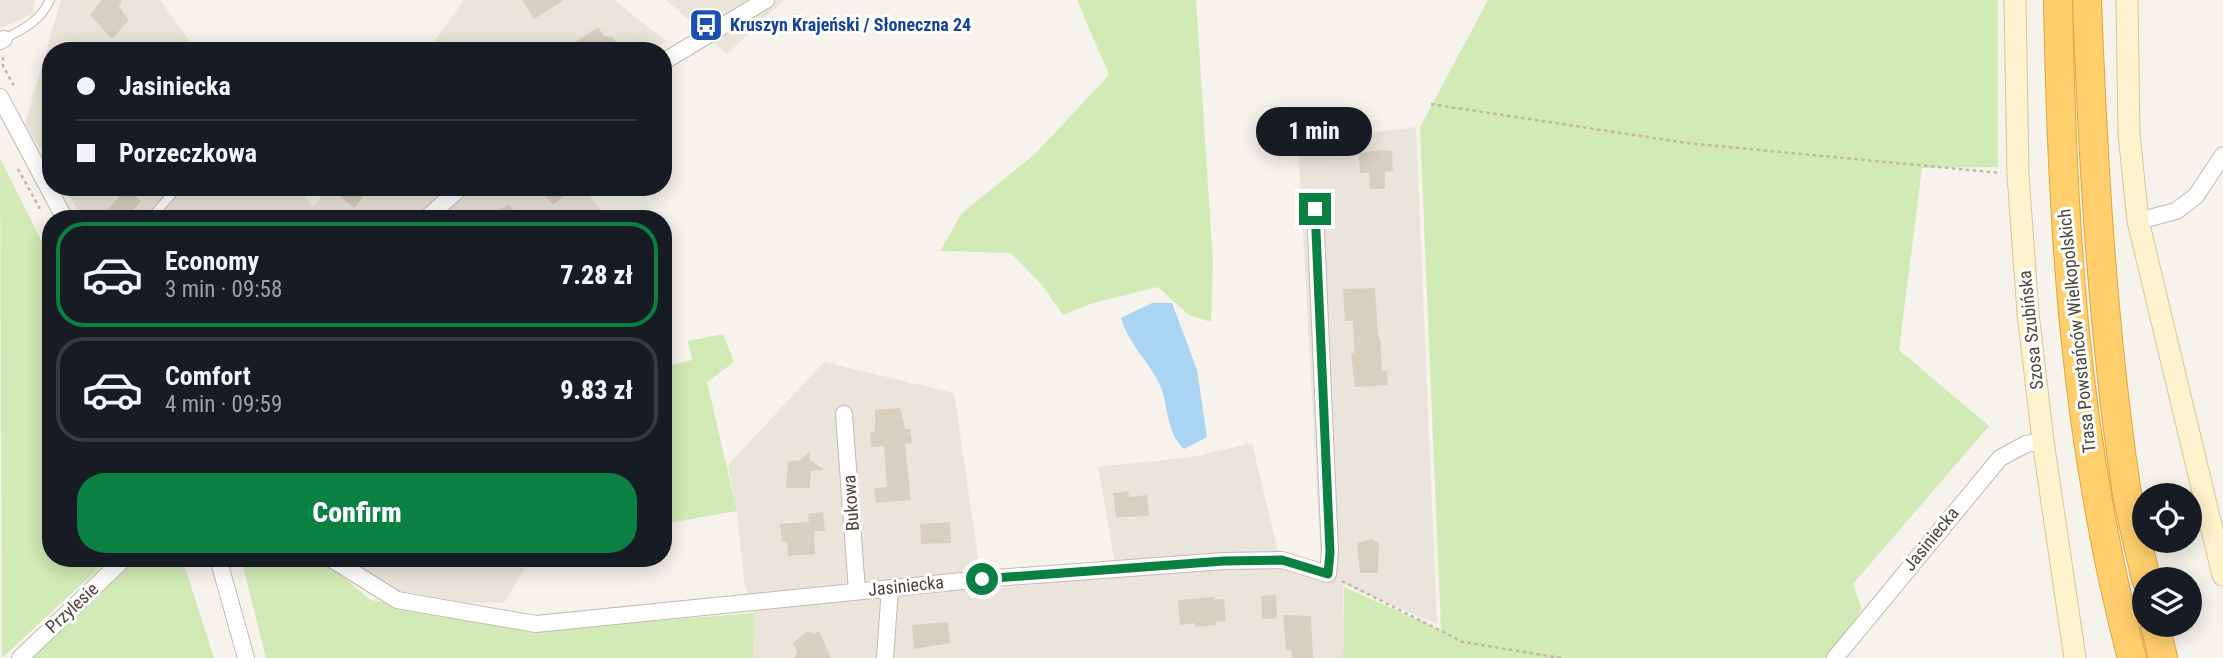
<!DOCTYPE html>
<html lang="en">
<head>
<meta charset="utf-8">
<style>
	:root { --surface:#171b24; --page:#242831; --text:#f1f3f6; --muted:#9ea1a6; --line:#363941; --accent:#0b8043 }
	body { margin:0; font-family:"Roboto Condensed",sans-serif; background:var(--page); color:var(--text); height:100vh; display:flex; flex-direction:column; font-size:26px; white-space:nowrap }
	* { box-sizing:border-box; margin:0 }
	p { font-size:23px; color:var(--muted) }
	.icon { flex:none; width:38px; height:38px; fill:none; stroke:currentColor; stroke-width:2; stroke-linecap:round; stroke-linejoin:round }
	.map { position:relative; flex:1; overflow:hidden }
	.panel { position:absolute; left:42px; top:210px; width:630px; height:357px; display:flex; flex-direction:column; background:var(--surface); border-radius:28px; box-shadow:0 4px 18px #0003 }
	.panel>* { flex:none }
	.hud { position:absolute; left:42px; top:42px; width:630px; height:154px; border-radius:28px; box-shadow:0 4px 18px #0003; display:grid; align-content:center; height:154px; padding:0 35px; background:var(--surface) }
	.fabs { position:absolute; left:2132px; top:483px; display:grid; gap:14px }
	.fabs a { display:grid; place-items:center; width:70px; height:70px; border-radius:50%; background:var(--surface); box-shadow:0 4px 18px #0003; font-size:35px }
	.end { position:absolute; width:32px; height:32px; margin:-16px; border:9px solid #0b8043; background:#fff; box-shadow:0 0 0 4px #fff }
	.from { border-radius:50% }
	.bubble { position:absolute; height:49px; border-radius:24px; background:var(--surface); box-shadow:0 4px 18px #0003; font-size:23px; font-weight:800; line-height:49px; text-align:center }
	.hud b { display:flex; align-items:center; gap:24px; height:66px; font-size:26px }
	.hud b+b { border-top:2px solid var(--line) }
	.hud i { width:18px; height:18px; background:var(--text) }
	ul { padding:12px 0 0; list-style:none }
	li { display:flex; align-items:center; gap:21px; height:105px; margin:0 14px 10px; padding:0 21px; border:4px solid var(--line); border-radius:28px }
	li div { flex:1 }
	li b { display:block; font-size:26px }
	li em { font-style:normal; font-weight:800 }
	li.active { border-color:var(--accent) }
	li>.icon { width:63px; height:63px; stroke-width:1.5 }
	.cta { display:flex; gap:14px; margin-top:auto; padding:14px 35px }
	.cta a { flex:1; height:80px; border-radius:28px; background:var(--accent); color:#fff; font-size:28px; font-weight:800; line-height:80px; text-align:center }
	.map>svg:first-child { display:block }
</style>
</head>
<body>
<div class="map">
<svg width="2223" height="658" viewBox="0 0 2223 658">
	<rect width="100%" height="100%" fill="#f6f3ec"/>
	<g fill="#eae5da">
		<polygon points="0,0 35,0 33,14 0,28"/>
		<polygon points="61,0 160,0 197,51 51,51 51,165 25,124"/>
		<polygon points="464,0 614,0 666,41 648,51 427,51"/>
		<polygon points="666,0 784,0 727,54"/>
		<polygon points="1416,127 1437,624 1343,584 1343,658 753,658 754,613 744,580 737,511 728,465 824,362 954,393 983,590 1117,575 1098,467 1192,457 1252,443 1282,569 1322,582 1298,142"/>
		<polygon points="64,187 299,187 313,207 328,187 582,187 608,219 84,219"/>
		<polygon points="326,558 531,558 504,603 383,601 343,574"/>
	</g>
	<g fill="#d2eab5">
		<polygon points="1077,0 1196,0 1213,262 1211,322 1189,315 1158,287 1093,303 1063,315 1042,285 1011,253 940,251 962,213 1035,154 1109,75"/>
		<polygon points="1488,0 1998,0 1998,167 1922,168 1899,350 1989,426 1853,584 1862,609 1833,658 1343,658 1344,587 1441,630 1420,127"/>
		<polygon points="0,158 51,260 51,558 110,558 2,658"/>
		<polygon points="723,334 734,362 707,382 737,511 663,524 663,367 692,360 688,341"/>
		<polygon points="137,558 182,558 214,658 31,658"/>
		<polygon points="241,558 320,558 371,600 537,630 754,613 753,658 266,658"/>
	</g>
	<path fill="#a9d4f2" d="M1152,303h20l25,67 10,67 -23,12c-20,-18 -14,-47 -27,-70 -12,-21 -29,-37 -36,-61z"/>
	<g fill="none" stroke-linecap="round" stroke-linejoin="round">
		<polyline stroke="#a9d4f2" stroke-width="5" points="2165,495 2183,491"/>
	</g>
	<g fill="#d8cfc1">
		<polygon points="102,0 122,0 119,7 129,20 112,39 90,15"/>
		<polygon points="522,0 564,0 534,19"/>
		<polygon points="598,27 604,36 612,37 616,42 614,48 611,51 562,51"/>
		<polygon points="1381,150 1392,151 1393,171 1385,172 1385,189 1370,189 1369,172 1360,173 1359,153"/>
		<polygon points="328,187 356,187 365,195 354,208"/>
		<polygon points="538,187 574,187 553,205"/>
		<polygon points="126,188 141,201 126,219 100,219"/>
		<polygon points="509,204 518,219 485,219"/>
		<polygon points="1375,288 1378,337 1380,337 1382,371 1387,371 1388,385 1355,387 1351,353 1354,353 1353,321 1345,321 1343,289"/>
		<polygon points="900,408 905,429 910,429 912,443 905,444 911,500 876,503 874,488 887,487 884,446 871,447 870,433 874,432 875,428 875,410"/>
		<polygon points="810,451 810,460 825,470 811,471 810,488 786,488 788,461 801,460"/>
		<polygon points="1128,491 1129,497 1147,495 1149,516 1116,517 1113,493"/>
		<polygon points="823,512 825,531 814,531 815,554 788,556 787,542 782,542 780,524 809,522 808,514"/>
		<polygon points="950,522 951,543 921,544 920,524"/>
		<polygon points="1372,539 1379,543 1378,573 1360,573 1357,543"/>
		<polygon points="1276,595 1277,618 1262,619 1261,596"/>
		<polygon points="1214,597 1214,600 1224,599 1226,621 1216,622 1216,625 1195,627 1194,623 1180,625 1178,600"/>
		<polygon points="1283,615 1311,616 1313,658 1292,658 1291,650 1286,650"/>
		<polygon points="948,622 950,643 914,649 912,625"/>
		<polygon points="807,631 814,634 819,631 831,658 795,658 797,651 793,643"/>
	</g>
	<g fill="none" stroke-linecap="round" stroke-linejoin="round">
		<g stroke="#c2bbae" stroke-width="10">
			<g id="lane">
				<path d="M4,39c20,-10 36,-18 46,-39"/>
				<polyline points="150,219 178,187"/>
			</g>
		</g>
		<g stroke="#c2bbae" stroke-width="18">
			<g id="street">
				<polyline points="0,41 4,39"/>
				<polyline points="663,62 766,0"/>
				<polyline points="0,97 65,219"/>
				<polyline points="426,219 461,187"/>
				<polyline points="2138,221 2176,211 2196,196 2223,155"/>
				<polyline points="844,414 857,591"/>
				<polyline points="218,558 246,658"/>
				<polyline points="330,558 397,600 536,624 982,579 1224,561 1282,560 1328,574 1330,552 1315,209"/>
				<polyline points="20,658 125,558"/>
				<polyline points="885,658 890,588"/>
				<polyline points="1835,658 2000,458 2026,444 2043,441"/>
			</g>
		</g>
		<g stroke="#d6c79b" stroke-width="23">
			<g id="secondary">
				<polyline points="2015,0 2018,175 2028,313 2043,441 2075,658"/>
				<polyline points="2127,0 2129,134 2138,221 2223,575"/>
			</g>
		</g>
		<g stroke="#e0a43c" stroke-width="30">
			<g id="highway">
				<path d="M2058,0c4,226 16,437 74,658"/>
				<path d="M2087,0c6,161 15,321 38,481 5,33 14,66 21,98"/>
				<polyline points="2155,625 2163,658"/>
			</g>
		</g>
		<g stroke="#c4b79f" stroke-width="2.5" stroke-dasharray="3.5 3.5" stroke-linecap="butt">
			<polyline points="3,57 3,66 14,86"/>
			<polyline points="1431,104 1686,143 2001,173"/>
			<polyline points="18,169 40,209"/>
			<polyline points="1342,581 1463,642 1561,658"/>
		</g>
		<use href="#lane" stroke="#fff" stroke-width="8"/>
		<use href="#street" stroke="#fff" stroke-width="16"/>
		<use href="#secondary" stroke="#fff3cd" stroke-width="21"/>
		<use href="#highway" stroke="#ffcf6e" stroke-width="28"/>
	</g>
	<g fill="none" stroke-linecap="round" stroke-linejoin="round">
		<polyline stroke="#0b8043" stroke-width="9" points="982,579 1224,561 1282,560 1328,574 1330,552 1315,209"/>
	</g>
	<defs>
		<g id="bus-square" transform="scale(1.75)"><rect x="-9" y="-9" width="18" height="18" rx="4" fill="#1a4fb4" stroke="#fff"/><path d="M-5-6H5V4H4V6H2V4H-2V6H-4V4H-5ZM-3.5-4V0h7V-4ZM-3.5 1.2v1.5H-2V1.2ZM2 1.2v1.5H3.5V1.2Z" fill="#fff"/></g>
	</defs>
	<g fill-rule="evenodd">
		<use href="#bus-square" x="706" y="25"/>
	</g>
	<g text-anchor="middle" stroke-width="6" stroke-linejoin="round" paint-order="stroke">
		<g font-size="18" font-weight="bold" fill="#164399" stroke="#fff" text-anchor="start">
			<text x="730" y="31">Kruszyn Krajeński / Słoneczna 24</text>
		</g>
		<g font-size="18" fill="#4b4439" stroke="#fff">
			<text transform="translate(2031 330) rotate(-96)" y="6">Szosa Szubińska</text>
			<text transform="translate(2077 331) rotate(-96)" y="6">Trasa Powstańców Wielkopolskich</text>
			<text transform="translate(851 503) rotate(-94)" y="6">Bukowa</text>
			<text transform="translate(1931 539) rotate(-51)" y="6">Jasiniecka</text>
			<text transform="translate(906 586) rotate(-6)" y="6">Jasiniecka</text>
			<text transform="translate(72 608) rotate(-43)" y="6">Przylesie</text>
		</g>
	</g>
</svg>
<div class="fabs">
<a><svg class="icon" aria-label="locate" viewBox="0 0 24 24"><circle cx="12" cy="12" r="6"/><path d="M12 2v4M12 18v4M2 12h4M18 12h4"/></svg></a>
<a><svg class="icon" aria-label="layers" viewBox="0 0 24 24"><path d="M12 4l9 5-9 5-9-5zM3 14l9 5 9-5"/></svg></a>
</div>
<i class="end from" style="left:982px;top:579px"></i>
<i class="end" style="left:1315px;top:209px"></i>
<div class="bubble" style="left:1256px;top:107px;width:116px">1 min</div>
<div class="hud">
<b><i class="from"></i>Jasiniecka</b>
<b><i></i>Porzeczkowa</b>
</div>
<section class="panel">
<ul>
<li class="active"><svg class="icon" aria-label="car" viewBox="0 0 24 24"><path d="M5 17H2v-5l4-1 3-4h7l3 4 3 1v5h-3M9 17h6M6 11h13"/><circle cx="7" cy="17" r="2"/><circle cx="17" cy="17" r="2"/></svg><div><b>Economy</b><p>3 min · 09:58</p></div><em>7.28 zł</em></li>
<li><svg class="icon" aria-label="car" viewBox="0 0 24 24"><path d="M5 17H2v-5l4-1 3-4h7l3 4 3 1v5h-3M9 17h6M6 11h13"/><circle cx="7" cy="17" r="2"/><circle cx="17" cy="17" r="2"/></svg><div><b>Comfort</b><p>4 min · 09:59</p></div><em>9.83 zł</em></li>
</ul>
<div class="cta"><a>Confirm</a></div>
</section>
</div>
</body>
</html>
